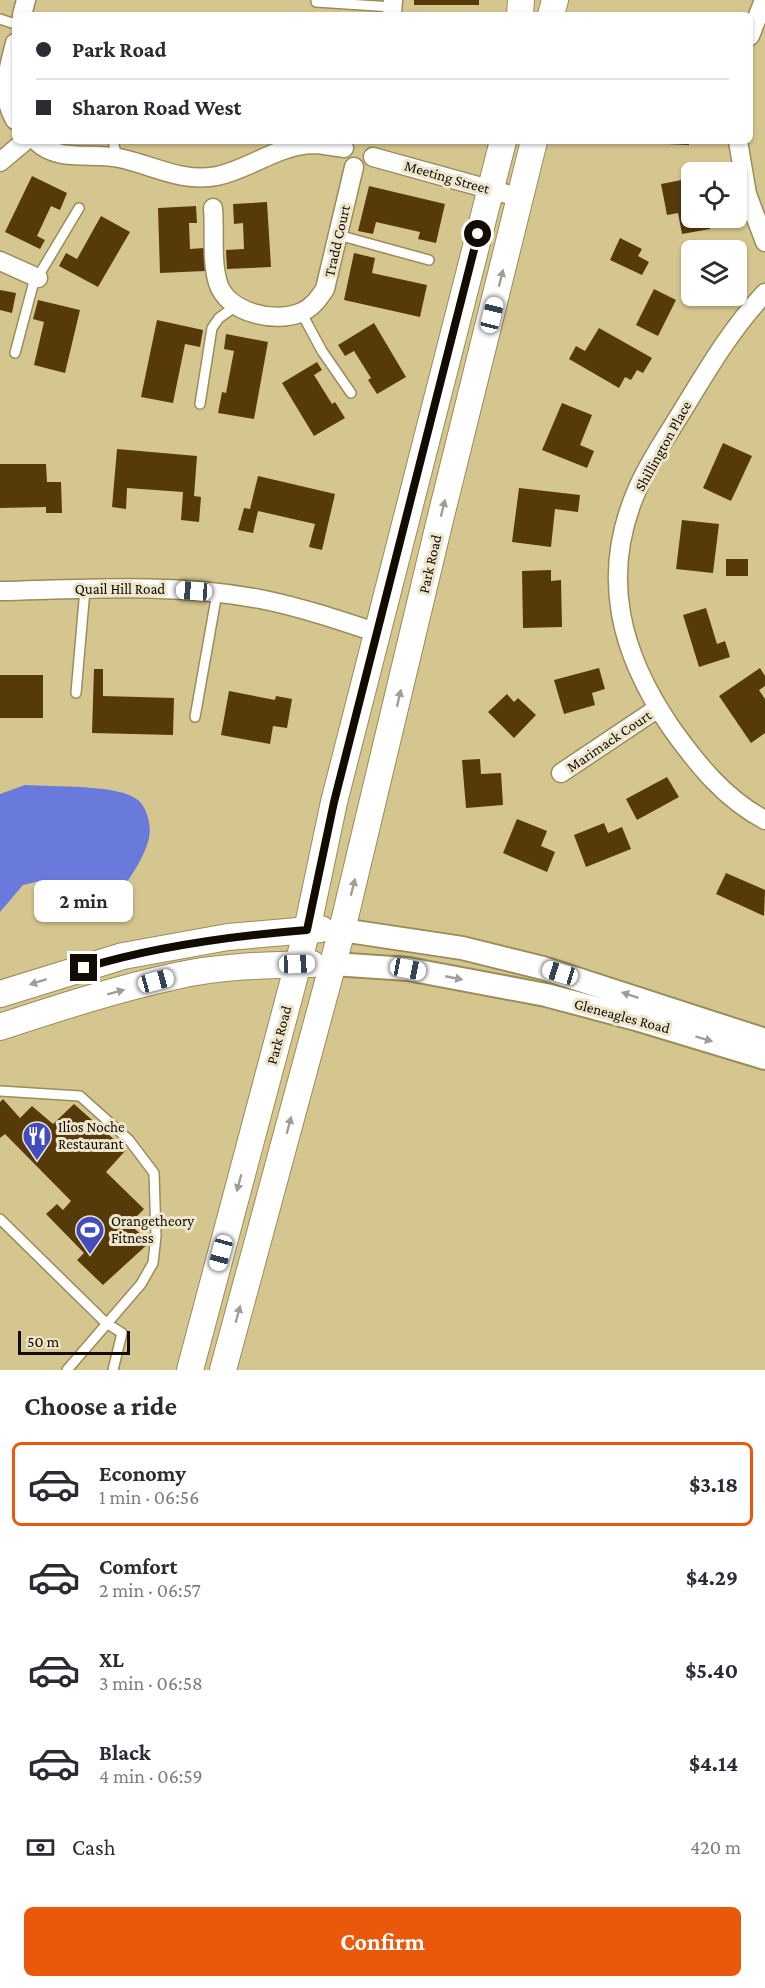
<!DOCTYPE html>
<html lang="en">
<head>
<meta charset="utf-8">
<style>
	:root { --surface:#fff; --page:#f2f2f3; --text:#2b2b33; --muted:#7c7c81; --line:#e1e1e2; --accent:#ea580c }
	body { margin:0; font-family:"Crimson Pro",serif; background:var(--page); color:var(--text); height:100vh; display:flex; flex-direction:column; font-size:22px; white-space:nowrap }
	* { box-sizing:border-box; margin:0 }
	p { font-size:20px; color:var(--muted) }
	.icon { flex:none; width:33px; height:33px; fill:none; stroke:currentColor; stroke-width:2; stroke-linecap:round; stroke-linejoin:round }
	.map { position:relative; height:1370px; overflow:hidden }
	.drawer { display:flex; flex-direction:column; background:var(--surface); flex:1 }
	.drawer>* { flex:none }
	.banner { position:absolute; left:12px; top:12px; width:741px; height:132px; border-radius:9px; box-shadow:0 2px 4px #0004; display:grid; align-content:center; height:132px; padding:0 24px; background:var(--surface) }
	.fabs { position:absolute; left:681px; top:162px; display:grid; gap:12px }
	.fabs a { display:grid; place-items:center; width:66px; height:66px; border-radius:9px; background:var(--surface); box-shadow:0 2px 4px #0004; font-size:30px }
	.scale { position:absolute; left:18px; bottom:15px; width:112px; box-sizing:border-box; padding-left:6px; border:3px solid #110b00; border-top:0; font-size:16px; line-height:21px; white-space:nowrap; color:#110b00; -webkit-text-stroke:4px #eee6cc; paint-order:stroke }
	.end { position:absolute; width:27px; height:27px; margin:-14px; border:8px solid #110b00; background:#fff; box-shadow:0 0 0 3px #fff }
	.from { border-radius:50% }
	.bubble { position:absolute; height:42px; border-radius:9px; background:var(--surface); box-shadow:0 2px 4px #0004; font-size:20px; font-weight:700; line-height:42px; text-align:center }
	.car { position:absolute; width:18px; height:36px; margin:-18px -9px; border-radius:8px; box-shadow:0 0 4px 2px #0007; background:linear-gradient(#fff 24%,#345 0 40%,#fff 0 76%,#345 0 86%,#fff 0) }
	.banner b { display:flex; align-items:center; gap:21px; height:57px; font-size:22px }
	.banner b+b { border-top:2px solid var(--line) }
	.banner i { width:15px; height:15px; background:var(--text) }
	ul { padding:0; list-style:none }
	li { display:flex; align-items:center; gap:18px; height:84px; margin:0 12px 9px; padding:0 12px; border:3px solid transparent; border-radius:9px }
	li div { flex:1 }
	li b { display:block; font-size:22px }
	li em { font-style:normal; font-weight:700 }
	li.selected { border-color:var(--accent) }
	li>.icon { width:54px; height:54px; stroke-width:1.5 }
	h2 { padding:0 24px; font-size:27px; line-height:72px }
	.pay { display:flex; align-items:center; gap:15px; height:66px; padding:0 24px; font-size:22px }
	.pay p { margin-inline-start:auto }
	.action { display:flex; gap:12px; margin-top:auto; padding:12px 24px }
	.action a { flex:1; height:69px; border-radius:9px; background:var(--accent); color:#fff; font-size:24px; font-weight:700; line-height:69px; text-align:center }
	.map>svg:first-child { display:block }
</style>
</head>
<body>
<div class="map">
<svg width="765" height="1370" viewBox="0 0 765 1370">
	<rect width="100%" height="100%" fill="#d5c690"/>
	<path fill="#697adc" d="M25,785c27,2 94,-1 113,15 9,7 14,27 11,38 -4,20 -30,63 -51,68 -21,4 -42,-15 -58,-25l-17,4 -23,27v-118z"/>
	<g fill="#573a0a">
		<rect x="414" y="0" width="65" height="5"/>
		<polygon points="646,141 689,141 689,145 646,143"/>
		<polygon points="32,176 67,193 60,210 51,206 37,236 45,240 40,249 5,232"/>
		<polygon points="692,178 692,218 708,218 710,229 682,234 678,213 667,215 661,184"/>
		<polygon points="369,186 445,204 436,243 418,239 420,232 376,222 373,234 358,231"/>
		<polygon points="267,202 271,267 227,269 226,250 244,249 243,223 234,224 233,204"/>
		<polygon points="196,206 197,223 189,223 190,249 204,248 205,271 160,273 158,208"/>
		<polygon points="101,216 130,232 98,287 59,266 66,253 77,259"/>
		<polygon points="620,238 642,249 638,256 649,262 642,275 610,260"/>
		<polygon points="354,253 375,258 372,273 427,285 420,317 344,300"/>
		<polygon points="654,289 676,300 658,336 636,325"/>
		<polygon points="0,290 16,293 12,313 0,310"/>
		<polygon points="38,300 80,310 65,373 34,365 44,322 33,319"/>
		<polygon points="157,320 203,330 200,347 185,344 173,403 141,397"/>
		<polygon points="374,323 406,377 377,394 368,380 371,378 354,351 345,356 338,345"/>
		<polygon points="599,328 652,358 643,373 637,370 631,380 625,377 619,388 569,359 576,346 585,351"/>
		<polygon points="226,334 268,342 254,419 218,413 222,392 226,393 234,351 224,349"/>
		<polygon points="317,362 322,370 314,375 332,404 335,402 345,418 314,436 282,383"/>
		<polygon points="562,403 592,415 580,445 594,451 587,468 542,450"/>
		<polygon points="723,443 752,456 731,501 703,488"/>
		<polygon points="117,449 197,456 194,496 201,497 199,522 181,520 183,492 127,488 126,509 112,507"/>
		<polygon points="0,464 46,464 47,482 61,482 62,513 46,513 46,507 0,508"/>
		<polygon points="258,476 335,494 322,550 309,547 315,524 258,511 253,533 238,530 244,508 250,509"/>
		<polygon points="519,488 580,495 578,512 555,509 551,547 512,542"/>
		<polygon points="682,520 719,524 713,573 676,569"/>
		<rect x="726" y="559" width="22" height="17"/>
		<polygon points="551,570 551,581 561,580 562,627 523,628 522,571"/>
		<polygon points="706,608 717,644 725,641 730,657 699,667 683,615"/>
		<polygon points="599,668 605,689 592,693 595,705 564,714 554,680"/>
		<polygon points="760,668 765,676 765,686 759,690 765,699 765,733 751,743 719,696"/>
		<polygon points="94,669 103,669 103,696 174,698 173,735 92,733"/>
		<rect x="0" y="675" width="43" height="43"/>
		<polygon points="229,691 275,700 276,696 292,699 287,728 273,726 270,744 221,735"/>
		<polygon points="507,694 514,702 518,698 536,715 514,738 488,712"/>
		<polygon points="480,759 481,774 501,773 503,805 466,808 462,760"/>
		<polygon points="667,777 679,797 637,820 626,799"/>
		<polygon points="517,819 547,831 541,846 555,852 547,872 503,853"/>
		<polygon points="604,823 608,833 622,827 631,849 586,867 574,835"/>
		<polygon points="726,873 765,890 764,916 716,894"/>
		<polygon points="3,1099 20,1118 32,1106 53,1124 74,1104 126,1150 106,1172 144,1209 129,1224 150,1242 103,1285 77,1260 84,1253 46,1214 57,1204 63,1210 71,1201 5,1134 0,1138 0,1102"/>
	</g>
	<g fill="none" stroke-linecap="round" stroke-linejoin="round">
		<g stroke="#9b8c58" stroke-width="12">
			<g id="service">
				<polyline points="316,2 392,7"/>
				<polyline points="0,19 15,24"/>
				<polyline points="113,141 117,157"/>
				<polyline points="338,235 429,260"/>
				<polyline points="301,312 322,351 351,393"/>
				<polyline points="15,353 33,285 79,208"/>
				<polyline points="200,404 212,328 219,318 236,306"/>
				<polyline points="76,693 85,589"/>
				<polyline points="195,717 217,593"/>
				<polyline points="0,1091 80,1096 129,1140 154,1173 156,1236 153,1263 141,1284 67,1370"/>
				<polyline points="0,1219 106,1323 122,1333 113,1370"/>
			</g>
		</g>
		<g stroke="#9b8c58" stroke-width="21">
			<g id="minor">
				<polyline points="22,15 26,0"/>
				<polyline points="392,15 393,0"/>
				<polyline points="750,36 764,0"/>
				<path d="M15,43c-7,27 -15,52 0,77"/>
				<path d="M36,141c22,22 55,11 83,17 34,7 63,25 98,18 33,-7 61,-31 96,-32 10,0 21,3 31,4"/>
				<polyline points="738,141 747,194 765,242"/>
				<polyline points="373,157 521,198"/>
				<polyline points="0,162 25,141"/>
				<path d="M213,208c2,24 -2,52 5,75 9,30 58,41 84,29 11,-5 17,-14 23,-23l29,-122"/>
				<polyline points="0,261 38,278"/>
				<path d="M765,293c-33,35 -56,74 -81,115 -16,27 -35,53 -47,82 -38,87 -16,165 35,239 26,36 53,70 93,91"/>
				<path d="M0,591c87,-2 174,-8 260,8 40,8 79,21 118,34"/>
				<polyline points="561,773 658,708"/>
			</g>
		</g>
		<g stroke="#9b8c58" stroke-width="26">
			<g id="tertiary">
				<polyline points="342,930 462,948 543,968 765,1040"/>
				<polyline points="333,964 408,969 546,995 636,1019 765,1058"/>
			</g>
		</g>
		<g stroke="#9b8c58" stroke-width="28">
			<g id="secondary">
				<polyline points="520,15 521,0"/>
				<polyline points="551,15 555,0"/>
				<polyline points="0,994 123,956 228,937 321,929"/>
				<path d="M0,1027c58,-19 116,-38 176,-51 44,-10 91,-11 136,-12"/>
				<polyline points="190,1370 307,930 334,802 503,141"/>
				<polyline points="223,1370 342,930 439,524 534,141"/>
			</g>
		</g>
		<use href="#service" stroke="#fff" stroke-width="9"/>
		<use href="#minor" stroke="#fff" stroke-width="18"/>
		<use href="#tertiary" stroke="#fff" stroke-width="22"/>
		<use href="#secondary" stroke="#fff" stroke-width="26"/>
	</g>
	<defs><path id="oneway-solid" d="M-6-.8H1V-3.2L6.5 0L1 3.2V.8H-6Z" transform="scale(1.5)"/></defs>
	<g fill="#a09d99">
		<use href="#oneway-solid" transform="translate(501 278) rotate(-76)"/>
		<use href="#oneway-solid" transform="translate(443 508) rotate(-76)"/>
		<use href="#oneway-solid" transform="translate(399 698) rotate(-77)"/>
		<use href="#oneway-solid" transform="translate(353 887) rotate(-76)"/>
		<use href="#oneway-solid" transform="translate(454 978) rotate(11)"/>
		<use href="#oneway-solid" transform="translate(38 982) rotate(162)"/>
		<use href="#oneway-solid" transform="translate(116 992) rotate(-15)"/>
		<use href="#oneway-solid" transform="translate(630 995) rotate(-162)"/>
		<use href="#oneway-solid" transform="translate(704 1039) rotate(17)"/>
		<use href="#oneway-solid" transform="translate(289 1125) rotate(-75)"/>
		<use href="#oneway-solid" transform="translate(239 1183) rotate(105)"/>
		<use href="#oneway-solid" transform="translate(238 1314) rotate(-75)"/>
	</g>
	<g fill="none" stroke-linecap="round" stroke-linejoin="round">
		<path stroke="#110b00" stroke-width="8" d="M84,968c72,-22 147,-32 223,-38l27,-128 144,-568"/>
	</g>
	<defs>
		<g id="restaurant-pin" transform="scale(1.5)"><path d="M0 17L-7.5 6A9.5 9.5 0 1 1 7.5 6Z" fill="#424bc0" stroke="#eee6cc"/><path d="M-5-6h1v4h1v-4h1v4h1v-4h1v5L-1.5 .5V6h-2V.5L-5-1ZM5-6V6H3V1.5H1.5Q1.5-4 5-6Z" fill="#fff"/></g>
		<g id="stadium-pin" transform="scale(1.5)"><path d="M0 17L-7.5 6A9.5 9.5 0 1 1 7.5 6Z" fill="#424bc0" stroke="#eee6cc"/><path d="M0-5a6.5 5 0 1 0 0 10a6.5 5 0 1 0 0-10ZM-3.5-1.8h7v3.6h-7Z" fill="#fff"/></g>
	</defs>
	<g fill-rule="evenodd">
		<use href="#restaurant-pin" x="37" y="1136"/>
		<use href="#stadium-pin" x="90" y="1230"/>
	</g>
	<g text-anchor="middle" stroke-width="6" stroke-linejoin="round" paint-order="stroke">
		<g font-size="15" fill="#110b00" stroke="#eee6cc">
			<text transform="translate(447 177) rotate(16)" y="5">Meeting Street</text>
			<text transform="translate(337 241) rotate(-77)" y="5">Tradd Court</text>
			<text transform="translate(663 446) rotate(-61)" y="5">Shillington Place</text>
			<text transform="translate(430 564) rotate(-77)" y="5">Park Road</text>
			<text x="120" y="594">Quail Hill Road</text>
			<text transform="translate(609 741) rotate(-34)" y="5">Marimack Court</text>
			<text transform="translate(622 1016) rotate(15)" y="5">Gleneagles Road</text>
			<text transform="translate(279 1035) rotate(-75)" y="5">Park Road</text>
		</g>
		<g font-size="15" fill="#110b00" stroke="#eee6cc" text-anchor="start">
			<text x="58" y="1132">Ilios Noche<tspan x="58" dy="17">Restaurant</tspan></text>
			<text x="111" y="1226">Orangetheory<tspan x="111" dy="17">Fitness</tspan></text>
		</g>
	</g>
</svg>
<div class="fabs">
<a><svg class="icon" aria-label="locate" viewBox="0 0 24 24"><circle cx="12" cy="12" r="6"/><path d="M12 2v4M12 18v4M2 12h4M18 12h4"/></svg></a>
<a><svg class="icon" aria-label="layers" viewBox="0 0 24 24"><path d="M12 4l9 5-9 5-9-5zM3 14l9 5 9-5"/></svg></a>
</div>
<div class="scale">50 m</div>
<i class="end from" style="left:478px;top:234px"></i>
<i class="end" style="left:84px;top:968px"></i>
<div class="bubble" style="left:34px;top:880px;width:99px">2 min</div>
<i class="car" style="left:492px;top:315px;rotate:14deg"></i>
<i class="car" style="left:194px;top:591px;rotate:274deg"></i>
<i class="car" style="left:297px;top:964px;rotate:88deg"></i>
<i class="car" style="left:408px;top:969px;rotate:101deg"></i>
<i class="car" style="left:560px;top:973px;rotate:287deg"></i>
<i class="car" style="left:156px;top:981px;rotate:75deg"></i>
<i class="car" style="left:221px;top:1253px;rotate:195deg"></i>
<div class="banner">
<b><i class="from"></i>Park Road</b>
<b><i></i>Sharon Road West</b>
</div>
</div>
<section class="drawer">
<h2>Choose a ride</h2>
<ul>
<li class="selected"><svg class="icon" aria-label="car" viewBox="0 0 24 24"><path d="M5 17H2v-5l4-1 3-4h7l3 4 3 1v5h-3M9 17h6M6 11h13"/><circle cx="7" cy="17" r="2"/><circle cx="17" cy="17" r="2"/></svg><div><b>Economy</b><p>1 min · 06:56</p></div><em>$3.18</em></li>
<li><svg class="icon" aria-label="car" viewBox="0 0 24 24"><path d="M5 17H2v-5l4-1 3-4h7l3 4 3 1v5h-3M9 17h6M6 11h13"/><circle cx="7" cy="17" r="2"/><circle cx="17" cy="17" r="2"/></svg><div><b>Comfort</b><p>2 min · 06:57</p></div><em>$4.29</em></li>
<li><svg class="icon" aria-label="car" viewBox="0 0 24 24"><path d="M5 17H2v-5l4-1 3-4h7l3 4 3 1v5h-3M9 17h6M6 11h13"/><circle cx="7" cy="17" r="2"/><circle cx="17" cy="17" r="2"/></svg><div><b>XL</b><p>3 min · 06:58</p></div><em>$5.40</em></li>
<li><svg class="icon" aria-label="car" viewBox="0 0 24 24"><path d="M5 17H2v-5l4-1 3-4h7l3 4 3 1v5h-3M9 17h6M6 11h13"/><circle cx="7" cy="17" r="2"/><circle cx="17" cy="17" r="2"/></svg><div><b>Black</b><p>4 min · 06:59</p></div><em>$4.14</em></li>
</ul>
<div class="pay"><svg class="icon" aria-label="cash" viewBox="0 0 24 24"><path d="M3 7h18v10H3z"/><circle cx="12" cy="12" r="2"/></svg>Cash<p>420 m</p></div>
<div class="action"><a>Confirm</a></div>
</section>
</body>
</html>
